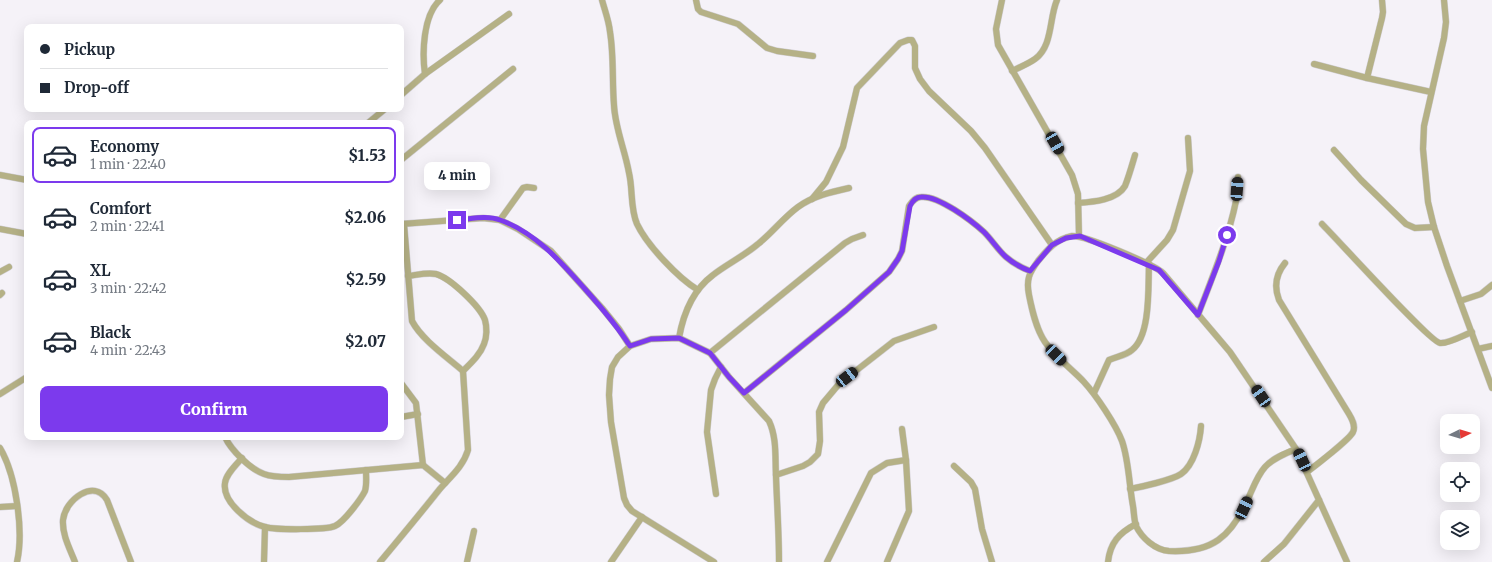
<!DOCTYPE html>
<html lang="en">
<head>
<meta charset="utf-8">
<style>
	:root { --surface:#fff; --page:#f2f2f3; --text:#1f2937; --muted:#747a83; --line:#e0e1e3; --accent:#7c3aed }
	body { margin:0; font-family:Merriweather,serif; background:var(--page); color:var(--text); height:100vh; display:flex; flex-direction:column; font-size:15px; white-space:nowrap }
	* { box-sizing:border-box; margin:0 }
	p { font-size:13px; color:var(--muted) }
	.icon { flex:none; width:22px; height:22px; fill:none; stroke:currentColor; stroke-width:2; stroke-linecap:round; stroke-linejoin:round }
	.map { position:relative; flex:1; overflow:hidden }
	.panel { position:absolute; left:24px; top:120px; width:380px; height:320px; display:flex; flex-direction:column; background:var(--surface); border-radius:8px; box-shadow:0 4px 16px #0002 }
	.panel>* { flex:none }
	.guide { position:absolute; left:24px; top:24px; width:380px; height:88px; border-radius:8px; box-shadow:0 4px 16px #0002; display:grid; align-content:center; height:88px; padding:0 16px; background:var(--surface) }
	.needle { width:26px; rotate:85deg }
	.controls { position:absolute; left:1440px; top:414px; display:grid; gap:8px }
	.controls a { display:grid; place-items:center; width:40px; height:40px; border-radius:8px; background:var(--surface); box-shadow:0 4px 16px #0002; font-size:20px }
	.end { position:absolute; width:18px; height:18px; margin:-9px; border:5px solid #7c3aed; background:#fff; box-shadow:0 0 0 2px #fff }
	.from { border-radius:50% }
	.bubble { position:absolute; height:28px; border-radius:8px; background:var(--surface); box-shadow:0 4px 16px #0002; font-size:13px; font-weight:800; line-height:28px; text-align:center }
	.car { position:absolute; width:12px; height:24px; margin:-12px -6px; border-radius:5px; box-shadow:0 0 3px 1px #0007; background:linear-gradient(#222 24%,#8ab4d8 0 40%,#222 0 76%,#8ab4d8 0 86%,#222 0) }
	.guide b { display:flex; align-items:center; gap:14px; height:38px; font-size:15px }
	.guide b+b { border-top:1px solid var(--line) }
	.guide i { width:10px; height:10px; background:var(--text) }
	ul { padding:7px 0 0; list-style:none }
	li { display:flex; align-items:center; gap:12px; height:56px; margin:0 8px 6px; padding:0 8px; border:2px solid transparent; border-radius:8px }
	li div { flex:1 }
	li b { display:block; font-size:15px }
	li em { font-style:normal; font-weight:800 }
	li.on { border-color:var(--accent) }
	li>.icon { width:36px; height:36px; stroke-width:1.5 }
	.cta { display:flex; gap:8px; margin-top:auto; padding:8px 16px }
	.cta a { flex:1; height:46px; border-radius:8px; background:var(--accent); color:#fff; font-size:16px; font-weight:800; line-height:46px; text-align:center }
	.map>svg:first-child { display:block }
</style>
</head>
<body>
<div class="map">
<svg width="1492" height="562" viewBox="0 0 1492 562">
	<rect width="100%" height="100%" fill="#f5f2f8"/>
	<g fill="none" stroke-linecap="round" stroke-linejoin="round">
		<g stroke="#cfcdd2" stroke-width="7">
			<g id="minor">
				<path d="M602,0c3,11 7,21 8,32 4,24 2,49 4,73 1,23 11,45 15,68 4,16 1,35 8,51 10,21 41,54 61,66"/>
				<polyline points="696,0 698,9 701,12 738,24 767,48 777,51 813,56"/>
				<polyline points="1002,0 996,29 998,45 1072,175 1078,194 1079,236"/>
				<polyline points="1444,0 1446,22 1444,38 1424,126 1423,149 1428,202 1434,227 1447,266 1492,388"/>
				<polyline points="1314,64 1367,78 1431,92"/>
				<path d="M1012,71c8,-4 16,-7 23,-12 18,-13 14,-41 22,-59"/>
				<path d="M425,74c-3,-21 -2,-59 15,-74"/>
				<polyline points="1367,78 1382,18 1383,12 1382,0"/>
				<polyline points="401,95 425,74 509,14"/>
				<polyline points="368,123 385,109"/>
				<polyline points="1334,150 1361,180 1406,224 1415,228 1434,227"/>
				<polyline points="401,160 513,69"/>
				<polyline points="0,175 27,180"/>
				<polyline points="812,199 826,182 843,147 857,88 900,43 908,40 912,40 915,46 915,68 920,79 929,91 971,131 985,148 1052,245"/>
				<path d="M1078,203c15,-1 39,-3 47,-17 4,-10 7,-21 10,-31"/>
				<polyline points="500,220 523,188 527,187 534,188"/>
				<polyline points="401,224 483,218 500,220 518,229 551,251 602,308 619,329 630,346"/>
				<path d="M1322,224c15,15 108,118 118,119 8,1 24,-8 32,-11"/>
				<polyline points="0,229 27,234"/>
				<polyline points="1146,263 1167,240 1173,230 1190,171 1188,138"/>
				<path d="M1285,263c-9,11 -11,24 -6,37l70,114c3,5 7,12 4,18 -3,7 -38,34 -46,40"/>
				<polyline points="0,272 9,267"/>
				<path d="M408,276c9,-1 19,-4 28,-2 14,4 44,32 49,46 2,7 2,17 -1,24 -4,11 -13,19 -21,27"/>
				<polyline points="0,295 2,293"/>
				<polyline points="1460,301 1481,294 1492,285"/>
				<path d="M1198,315c14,-37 30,-75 38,-114 1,-7 1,-16 2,-24"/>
				<path d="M679,338c4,-23 14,-48 34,-63 14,-11 31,-19 45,-31 14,-11 25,-26 40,-37 15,-11 33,-15 51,-19"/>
				<polyline points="1478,349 1492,346"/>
				<polyline points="710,353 845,243 852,239 863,235"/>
				<polyline points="401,383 416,403 423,465"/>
				<path d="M744,393l102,-83 43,-38 9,-13 4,-8 7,-45c3,-4 6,-9 12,-9 17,-2 51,24 63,35 8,8 14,18 22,25 7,6 16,11 24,14"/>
				<path d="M1094,393l15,-33c8,-4 16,-4 23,-10 19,-15 16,-63 17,-86"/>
				<polyline points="0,394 27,377"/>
				<polyline points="401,417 418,414"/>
				<path d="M225,437c6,13 25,32 39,37 8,3 16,3 25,3l134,-12 22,18"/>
				<path d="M0,448c16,27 24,83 17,114"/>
				<path d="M1296,449c-10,4 -23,9 -31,18 -8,9 -12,21 -17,32 -17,38 -36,54 -79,52 -14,-1 -27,-13 -33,-25 -2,-6 -2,-14 -3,-20 -4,-21 -4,-45 -11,-65 -6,-16 -26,-46 -38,-59 -12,-13 -29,-25 -39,-40 -9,-13 -13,-32 -16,-47 -3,-15 0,-22 9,-34 9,-11 18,-22 34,-25 13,-1 81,28 91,37l67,79 66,97 51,113"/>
				<path d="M242,458c-6,7 -16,16 -17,25 -3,19 24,40 40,44 11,3 61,3 70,-1 9,-4 26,-27 30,-35 2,-7 1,-14 1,-21"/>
				<polyline points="954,466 971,482 975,489 982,529 992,562"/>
				<polyline points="776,475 803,466 810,462 818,454 820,441 819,412 823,403 839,384 894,341 934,327"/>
				<path d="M1130,489c11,-2 42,-9 51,-15 13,-9 19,-33 20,-48"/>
				<polyline points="716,494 707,432 711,390 715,379 721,367"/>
				<polyline points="0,507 17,506"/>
				<path d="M75,562c-5,-13 -13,-27 -12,-42 2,-20 31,-42 44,-20l24,62"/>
				<polyline points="264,562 265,527"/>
				<path d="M380,562c20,-24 40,-48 59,-72 11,-13 24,-23 29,-40l-5,-79c-16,-14 -41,-31 -51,-50l-8,-97"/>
				<polyline points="467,562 474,531"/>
				<polyline points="611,562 642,517"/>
				<path d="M714,562l-82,-51 -5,-6 -3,-7 -13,-76 -2,-27 1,-16 2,-12 6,-10 12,-11 21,-7 28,-1 31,15 19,24 40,44c8,17 6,36 7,55 1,29 3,57 3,86"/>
				<polyline points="827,562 871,473 887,463 906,460"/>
				<polyline points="887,562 909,511 906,460 902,429"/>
				<path d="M1108,562c2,-19 11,-29 28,-38"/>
				<polyline points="1264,562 1284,544 1319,500"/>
			</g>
		</g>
		<use href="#minor" stroke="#b5b186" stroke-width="6"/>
	</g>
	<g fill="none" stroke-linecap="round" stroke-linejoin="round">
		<path stroke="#7c3aed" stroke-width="5" d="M457,220c14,-1 30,-5 43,0 35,12 61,42 85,69 16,18 32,37 45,57l21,-7 28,-1 31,15 19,24 15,16 102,-83 43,-38 9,-13 4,-8 8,-45c2,-4 5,-9 11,-9 17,-2 51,24 63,35 8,8 14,18 22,25 7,6 16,11 24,14l22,-26 14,-7 14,-2 79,34 39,45 21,-54 8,-26"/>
	</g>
</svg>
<div class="controls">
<a><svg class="needle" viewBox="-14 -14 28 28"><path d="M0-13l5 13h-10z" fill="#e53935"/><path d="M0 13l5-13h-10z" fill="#747a83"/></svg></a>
<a><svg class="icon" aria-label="locate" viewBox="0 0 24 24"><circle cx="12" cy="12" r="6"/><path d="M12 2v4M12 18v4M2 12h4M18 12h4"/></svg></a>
<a><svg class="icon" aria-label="layers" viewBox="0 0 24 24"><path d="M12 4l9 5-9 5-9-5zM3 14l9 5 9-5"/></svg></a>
</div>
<i class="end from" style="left:1227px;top:235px"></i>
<i class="end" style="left:457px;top:220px"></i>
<div class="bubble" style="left:424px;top:162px;width:66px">4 min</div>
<i class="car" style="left:1055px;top:143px;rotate:150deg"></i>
<i class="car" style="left:1237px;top:189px;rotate:4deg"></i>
<i class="car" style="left:1056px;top:355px;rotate:135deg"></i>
<i class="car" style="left:847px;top:377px;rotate:52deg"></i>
<i class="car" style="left:1261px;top:396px;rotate:326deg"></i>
<i class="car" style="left:1302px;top:460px;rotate:335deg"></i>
<i class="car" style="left:1244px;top:508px;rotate:25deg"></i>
<div class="guide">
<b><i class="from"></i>Pickup</b>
<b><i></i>Drop-off</b>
</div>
<section class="panel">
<ul>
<li class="on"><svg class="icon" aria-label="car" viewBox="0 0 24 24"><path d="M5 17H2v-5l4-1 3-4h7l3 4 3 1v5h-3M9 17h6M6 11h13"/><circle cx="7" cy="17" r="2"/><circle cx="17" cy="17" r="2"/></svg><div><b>Economy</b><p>1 min · 22:40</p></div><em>$1.53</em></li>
<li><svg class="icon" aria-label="car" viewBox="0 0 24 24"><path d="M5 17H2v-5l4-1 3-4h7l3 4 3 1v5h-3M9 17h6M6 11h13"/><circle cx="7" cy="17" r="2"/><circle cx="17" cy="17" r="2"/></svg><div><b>Comfort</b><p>2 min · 22:41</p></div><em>$2.06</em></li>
<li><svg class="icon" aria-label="car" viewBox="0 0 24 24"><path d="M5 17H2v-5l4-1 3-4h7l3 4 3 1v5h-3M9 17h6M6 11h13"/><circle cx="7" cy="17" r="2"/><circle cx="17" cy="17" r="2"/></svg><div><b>XL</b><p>3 min · 22:42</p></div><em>$2.59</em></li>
<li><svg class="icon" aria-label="car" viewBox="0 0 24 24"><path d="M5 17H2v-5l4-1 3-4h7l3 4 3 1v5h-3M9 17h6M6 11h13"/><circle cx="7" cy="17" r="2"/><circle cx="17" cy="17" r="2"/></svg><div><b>Black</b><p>4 min · 22:43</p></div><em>$2.07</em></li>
</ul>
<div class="cta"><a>Confirm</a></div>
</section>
</div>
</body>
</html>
